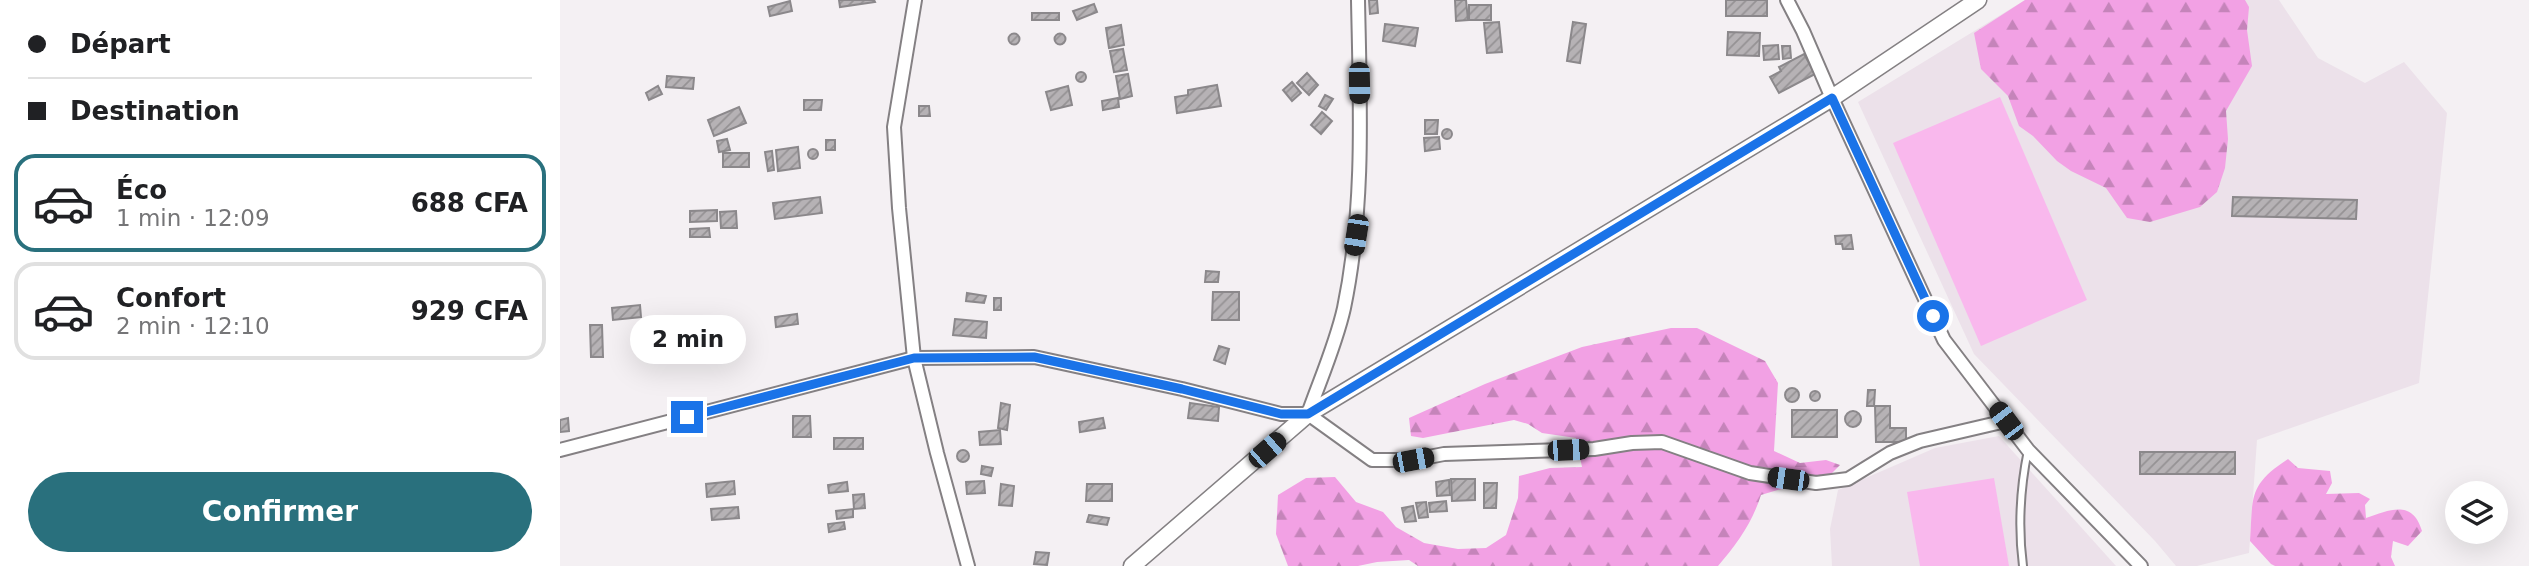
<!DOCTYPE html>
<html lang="fr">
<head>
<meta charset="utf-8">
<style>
	:root { --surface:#fff; --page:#f2f2f2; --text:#202124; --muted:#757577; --line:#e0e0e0; --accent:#29707d }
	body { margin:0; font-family:"DejaVu Sans",sans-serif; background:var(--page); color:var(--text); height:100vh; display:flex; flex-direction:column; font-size:26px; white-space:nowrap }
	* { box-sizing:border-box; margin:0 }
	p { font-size:23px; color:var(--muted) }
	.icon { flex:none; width:38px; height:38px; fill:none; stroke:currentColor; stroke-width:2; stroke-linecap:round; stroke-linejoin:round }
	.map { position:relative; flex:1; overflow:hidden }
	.panel { display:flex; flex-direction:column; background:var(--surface); width:560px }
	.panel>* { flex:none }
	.hud { display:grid; align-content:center; height:154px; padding:0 28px; background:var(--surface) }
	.tools { position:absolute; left:1885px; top:481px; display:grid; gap:14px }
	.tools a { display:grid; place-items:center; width:63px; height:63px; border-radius:50%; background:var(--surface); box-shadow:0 7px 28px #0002; font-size:35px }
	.end { position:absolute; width:32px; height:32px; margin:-16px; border:9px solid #1a73e8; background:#fff; box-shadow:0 0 0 4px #fff }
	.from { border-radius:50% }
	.bubble { position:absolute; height:49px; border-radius:24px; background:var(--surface); box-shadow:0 7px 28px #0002; font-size:23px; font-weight:700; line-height:49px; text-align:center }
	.car { position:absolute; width:21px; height:42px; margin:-21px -10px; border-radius:9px; box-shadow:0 0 5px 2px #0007; background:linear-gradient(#222 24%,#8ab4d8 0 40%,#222 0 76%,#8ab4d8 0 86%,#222 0) }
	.hud b { display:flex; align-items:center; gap:24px; height:66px; font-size:26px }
	.hud b+b { border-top:2px solid var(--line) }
	.hud i { width:18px; height:18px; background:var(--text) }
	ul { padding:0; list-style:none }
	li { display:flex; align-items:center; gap:21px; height:98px; margin:0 14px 10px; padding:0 14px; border:4px solid var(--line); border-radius:21px }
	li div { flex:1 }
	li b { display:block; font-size:26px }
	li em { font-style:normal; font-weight:700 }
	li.selected { border-color:var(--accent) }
	li>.icon { width:63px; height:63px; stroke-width:1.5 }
	.button { display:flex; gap:14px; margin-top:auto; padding:14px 28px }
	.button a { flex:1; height:80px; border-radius:42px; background:var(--accent); color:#fff; font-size:28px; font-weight:700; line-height:80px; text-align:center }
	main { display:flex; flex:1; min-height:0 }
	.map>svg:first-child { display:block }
</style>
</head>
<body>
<main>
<section class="panel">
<div class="hud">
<b><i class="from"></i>Départ</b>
<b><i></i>Destination</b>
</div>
<ul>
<li class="selected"><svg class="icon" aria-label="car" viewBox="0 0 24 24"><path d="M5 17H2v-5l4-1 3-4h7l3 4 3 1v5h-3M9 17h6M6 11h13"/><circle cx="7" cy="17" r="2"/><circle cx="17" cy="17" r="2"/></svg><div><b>Éco</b><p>1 min · 12:09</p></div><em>688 CFA</em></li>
<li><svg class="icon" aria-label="car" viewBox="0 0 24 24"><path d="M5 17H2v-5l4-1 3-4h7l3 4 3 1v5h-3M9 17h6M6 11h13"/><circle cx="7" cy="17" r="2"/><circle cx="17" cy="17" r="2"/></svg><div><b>Confort</b><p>2 min · 12:10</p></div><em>929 CFA</em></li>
</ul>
<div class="button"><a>Confirmer</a></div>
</section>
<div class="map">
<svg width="1969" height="566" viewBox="0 0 1969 566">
	<defs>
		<pattern id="forest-firs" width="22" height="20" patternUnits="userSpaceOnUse" patternTransform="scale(1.75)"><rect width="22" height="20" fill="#f2a1e4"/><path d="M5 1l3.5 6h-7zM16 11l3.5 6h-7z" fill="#c584ba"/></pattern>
		<pattern id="building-hatch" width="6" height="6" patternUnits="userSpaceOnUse" patternTransform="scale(1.75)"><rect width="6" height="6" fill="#b6b2b5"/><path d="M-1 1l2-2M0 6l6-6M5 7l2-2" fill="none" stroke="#959294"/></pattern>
	</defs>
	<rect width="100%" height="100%" fill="#f4f0f3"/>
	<g fill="#ece1ea">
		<polygon points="1465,0 1719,0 1758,58 1805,83 1844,62 1887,113 1859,383 1697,440 1689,553 1637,566 1616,566 1595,541 1414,354 1298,102"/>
		<polygon points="1439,436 1556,566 1272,566 1270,529 1278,490 1375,448"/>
	</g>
	<g fill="url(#forest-firs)">
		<polygon points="1465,0 1685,0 1689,7 1687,30 1692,66 1666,111 1668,139 1665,168 1657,192 1640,207 1590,222 1567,218 1546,188 1511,171 1497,161 1473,136 1459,126 1448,96 1421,69 1414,33"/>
		<path d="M1111,328h26l68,33 13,22 -4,68 26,12 26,-3 14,5 -9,9 -70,21c-9,28 -24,49 -43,71h-300l-9,-6 -32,2 -19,4h-70l-12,-32 2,-39 28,-17 29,-1 21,25 27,10 13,15 28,16 34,6 28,-1 20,-13 12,-37 1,-22 31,-8 32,-1 -6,-29 -34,-5 -14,-9 -14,-4 -91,18 -12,-2 -2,-18 76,-34 97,-37z"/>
		<path d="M1728,459l10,9 32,3 2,12 -6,11 33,-1 11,6 -5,6 1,13c25,-9 47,-18 56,13l-14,15 -15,-5 -2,16 4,9h-120l-4,-2 -21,-23c3,-44 -2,-56 38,-82z"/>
	</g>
	<g fill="#f9b8ed">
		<polygon points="1440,97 1527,300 1421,346 1333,143"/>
		<polygon points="1434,478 1449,566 1360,566 1347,492"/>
	</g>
	<g fill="url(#building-hatch)" stroke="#8b888b" stroke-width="2">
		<polygon points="279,0 314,0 315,2 280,7"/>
		<polygon points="809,0 817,0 818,13 810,14"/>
		<polygon points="895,0 906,0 908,20 896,21"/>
		<rect x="1166" y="0" width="41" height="16"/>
		<polygon points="230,1 232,11 210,16 208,7"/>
		<polygon points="534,4 537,12 517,20 513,11"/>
		<rect x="909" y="5" width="22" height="15"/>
		<rect x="472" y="13" width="27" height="7"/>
		<polygon points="939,22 942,52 927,53 924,23"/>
		<polygon points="1013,22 1026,24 1020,63 1007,61"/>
		<polygon points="825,24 858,28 855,46 823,41"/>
		<polygon points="561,25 564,45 549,48 546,28"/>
		<polygon points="1168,32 1200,33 1199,56 1167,55"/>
		<circle cx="454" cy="39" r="5.5"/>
		<circle cx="500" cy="39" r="5.5"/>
		<polygon points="1218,45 1219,59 1204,60 1203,46"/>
		<polygon points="1222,46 1230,46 1231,58 1223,59"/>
		<polygon points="563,49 567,70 554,72 550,51"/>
		<polygon points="1244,54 1255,74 1219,93 1210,77 1221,71 1219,67"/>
		<circle cx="521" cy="77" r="5"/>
		<polygon points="747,73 758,85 749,95 737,83"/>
		<polygon points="568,74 572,96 560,99 556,76"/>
		<polygon points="107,76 134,78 133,89 106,87"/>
		<polygon points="732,82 741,93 732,101 723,90"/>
		<polygon points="657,85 661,106 617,113 615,97 628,95 628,90"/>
		<polygon points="98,86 102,94 89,100 86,93"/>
		<polygon points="508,86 512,105 491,110 486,92"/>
		<polygon points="765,95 773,99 766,110 759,106"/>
		<polygon points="558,98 559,107 543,110 542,101"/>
		<polygon points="244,100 262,100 261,110 244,110"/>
		<polygon points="359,106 369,106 370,116 359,116"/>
		<polygon points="179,107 186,123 154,136 148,120"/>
		<polygon points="762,112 772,121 761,134 751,125"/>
		<polygon points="865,120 878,120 877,134 865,134"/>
		<circle cx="887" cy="134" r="5"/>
		<polygon points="879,137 880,149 865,151 864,138"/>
		<polygon points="167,139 170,150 159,152 157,141"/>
		<rect x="266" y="140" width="9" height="10"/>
		<polygon points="238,147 240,168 218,171 216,150"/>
		<circle cx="253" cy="154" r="5"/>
		<polygon points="212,151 214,170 208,171 205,152"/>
		<rect x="163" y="153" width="26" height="14"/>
		<polygon points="260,197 262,213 215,219 213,203"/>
		<polygon points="1673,197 1797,200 1796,219 1672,216"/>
		<polygon points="157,210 157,221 130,222 130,211"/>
		<polygon points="176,211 177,228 161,228 160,212"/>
		<polygon points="149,228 150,237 130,237 130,229"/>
		<polygon points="1291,235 1293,249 1283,249 1282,244 1276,244 1275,236"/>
		<polygon points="646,271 659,272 658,282 645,282"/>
		<polygon points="653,292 679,292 679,320 652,320"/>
		<polygon points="407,293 426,296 424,303 406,301"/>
		<rect x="434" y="298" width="7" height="12"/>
		<polygon points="80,305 81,317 53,320 52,308"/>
		<polygon points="237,314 238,324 216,327 215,317"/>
		<polygon points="395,319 427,322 426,338 393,335"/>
		<polygon points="30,325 42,325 43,357 31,357"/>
		<polygon points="659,346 669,349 665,364 654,360"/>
		<circle cx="1232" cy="395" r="7"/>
		<polygon points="1308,390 1315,390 1314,406 1307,406"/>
		<circle cx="1255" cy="396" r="5"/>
		<polygon points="441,403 450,405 447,430 438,428"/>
		<polygon points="630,403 659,407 658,421 628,418"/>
		<polygon points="1315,406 1330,406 1330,428 1346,428 1346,442 1316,442"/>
		<rect x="1232" y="410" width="45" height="27"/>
		<circle cx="1293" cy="419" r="8"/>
		<polygon points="233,416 250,416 251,437 233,437"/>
		<polygon points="8,418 9,431 0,432 0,420"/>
		<polygon points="543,418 545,428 520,432 519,422"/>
		<polygon points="440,430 441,444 420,445 419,432"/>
		<rect x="274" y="438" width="29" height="11"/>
		<circle cx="403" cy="456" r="6"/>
		<rect x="1580" y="452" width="95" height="22"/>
		<polygon points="422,466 433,468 431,476 421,474"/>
		<polygon points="891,479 915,479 915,500 892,501"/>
		<polygon points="889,480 890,495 877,496 876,482"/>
		<polygon points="174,481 175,494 147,497 146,484"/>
		<polygon points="424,481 425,493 407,494 406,482"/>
		<polygon points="287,482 288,491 269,493 268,485"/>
		<polygon points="924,483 937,483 936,508 924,508"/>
		<polygon points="441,484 454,486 452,506 439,505"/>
		<polygon points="527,484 552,484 552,501 526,501"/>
		<polygon points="304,494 305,508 294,509 293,495"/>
		<polygon points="886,501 887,511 870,512 869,503"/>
		<polygon points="866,502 868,517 859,518 856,503"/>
		<polygon points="853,506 856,521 845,522 842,508"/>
		<polygon points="178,507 179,518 152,520 151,509"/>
		<polygon points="293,509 293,517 277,519 276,511"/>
		<polygon points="529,515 549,518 547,525 527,522"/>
		<polygon points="284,522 285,529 269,532 268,524"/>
		<polygon points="476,552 489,553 487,565 474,564"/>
	</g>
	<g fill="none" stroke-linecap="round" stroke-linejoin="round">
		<g stroke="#848083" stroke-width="10">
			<path id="service" d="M1463,566c-5,-39 -3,-77 5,-116"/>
		</g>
		<g stroke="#848083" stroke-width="16">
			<g id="minor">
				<polyline points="355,0 334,127 339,208 354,358 377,453 408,566"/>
				<polyline points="1227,0 1243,31 1272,98 1384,340 1468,450 1581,566"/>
				<path d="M748,414c12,-34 28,-70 36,-106 21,-101 16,-205 14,-308"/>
				<polyline points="0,450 354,358 474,357 622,389 721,414 748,414 812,460 853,460 884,454 1034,449 1072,443 1102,442 1190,473 1256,483 1288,479 1330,453 1360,441 1446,421"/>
			</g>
		</g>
		<g stroke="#848083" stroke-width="19">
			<polyline id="secondary" points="572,566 748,414 1272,98 1418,0"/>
		</g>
		<use href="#service" stroke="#fff" stroke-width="6"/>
		<use href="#minor" stroke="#fff" stroke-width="12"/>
		<use href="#secondary" stroke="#fff" stroke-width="16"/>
	</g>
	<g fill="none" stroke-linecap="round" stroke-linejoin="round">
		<polyline stroke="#1a73e8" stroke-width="9" points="127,417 354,358 474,357 622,389 721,414 748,414 1272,98 1373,316"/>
	</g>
</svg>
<div class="tools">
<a><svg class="icon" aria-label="layers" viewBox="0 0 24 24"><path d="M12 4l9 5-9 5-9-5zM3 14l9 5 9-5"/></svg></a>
</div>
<i class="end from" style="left:1373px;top:316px"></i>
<i class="end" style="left:127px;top:417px"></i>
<div class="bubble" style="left:70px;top:315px;width:116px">2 min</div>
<i class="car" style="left:799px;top:83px;rotate:179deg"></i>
<i class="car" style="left:796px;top:235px;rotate:189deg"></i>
<i class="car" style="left:1446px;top:421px;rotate:323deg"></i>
<i class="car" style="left:707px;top:450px;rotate:49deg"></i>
<i class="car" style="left:1008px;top:450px;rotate:88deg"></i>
<i class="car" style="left:853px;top:460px;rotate:79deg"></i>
<i class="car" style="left:1228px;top:479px;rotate:278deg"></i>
</div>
</main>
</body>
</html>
